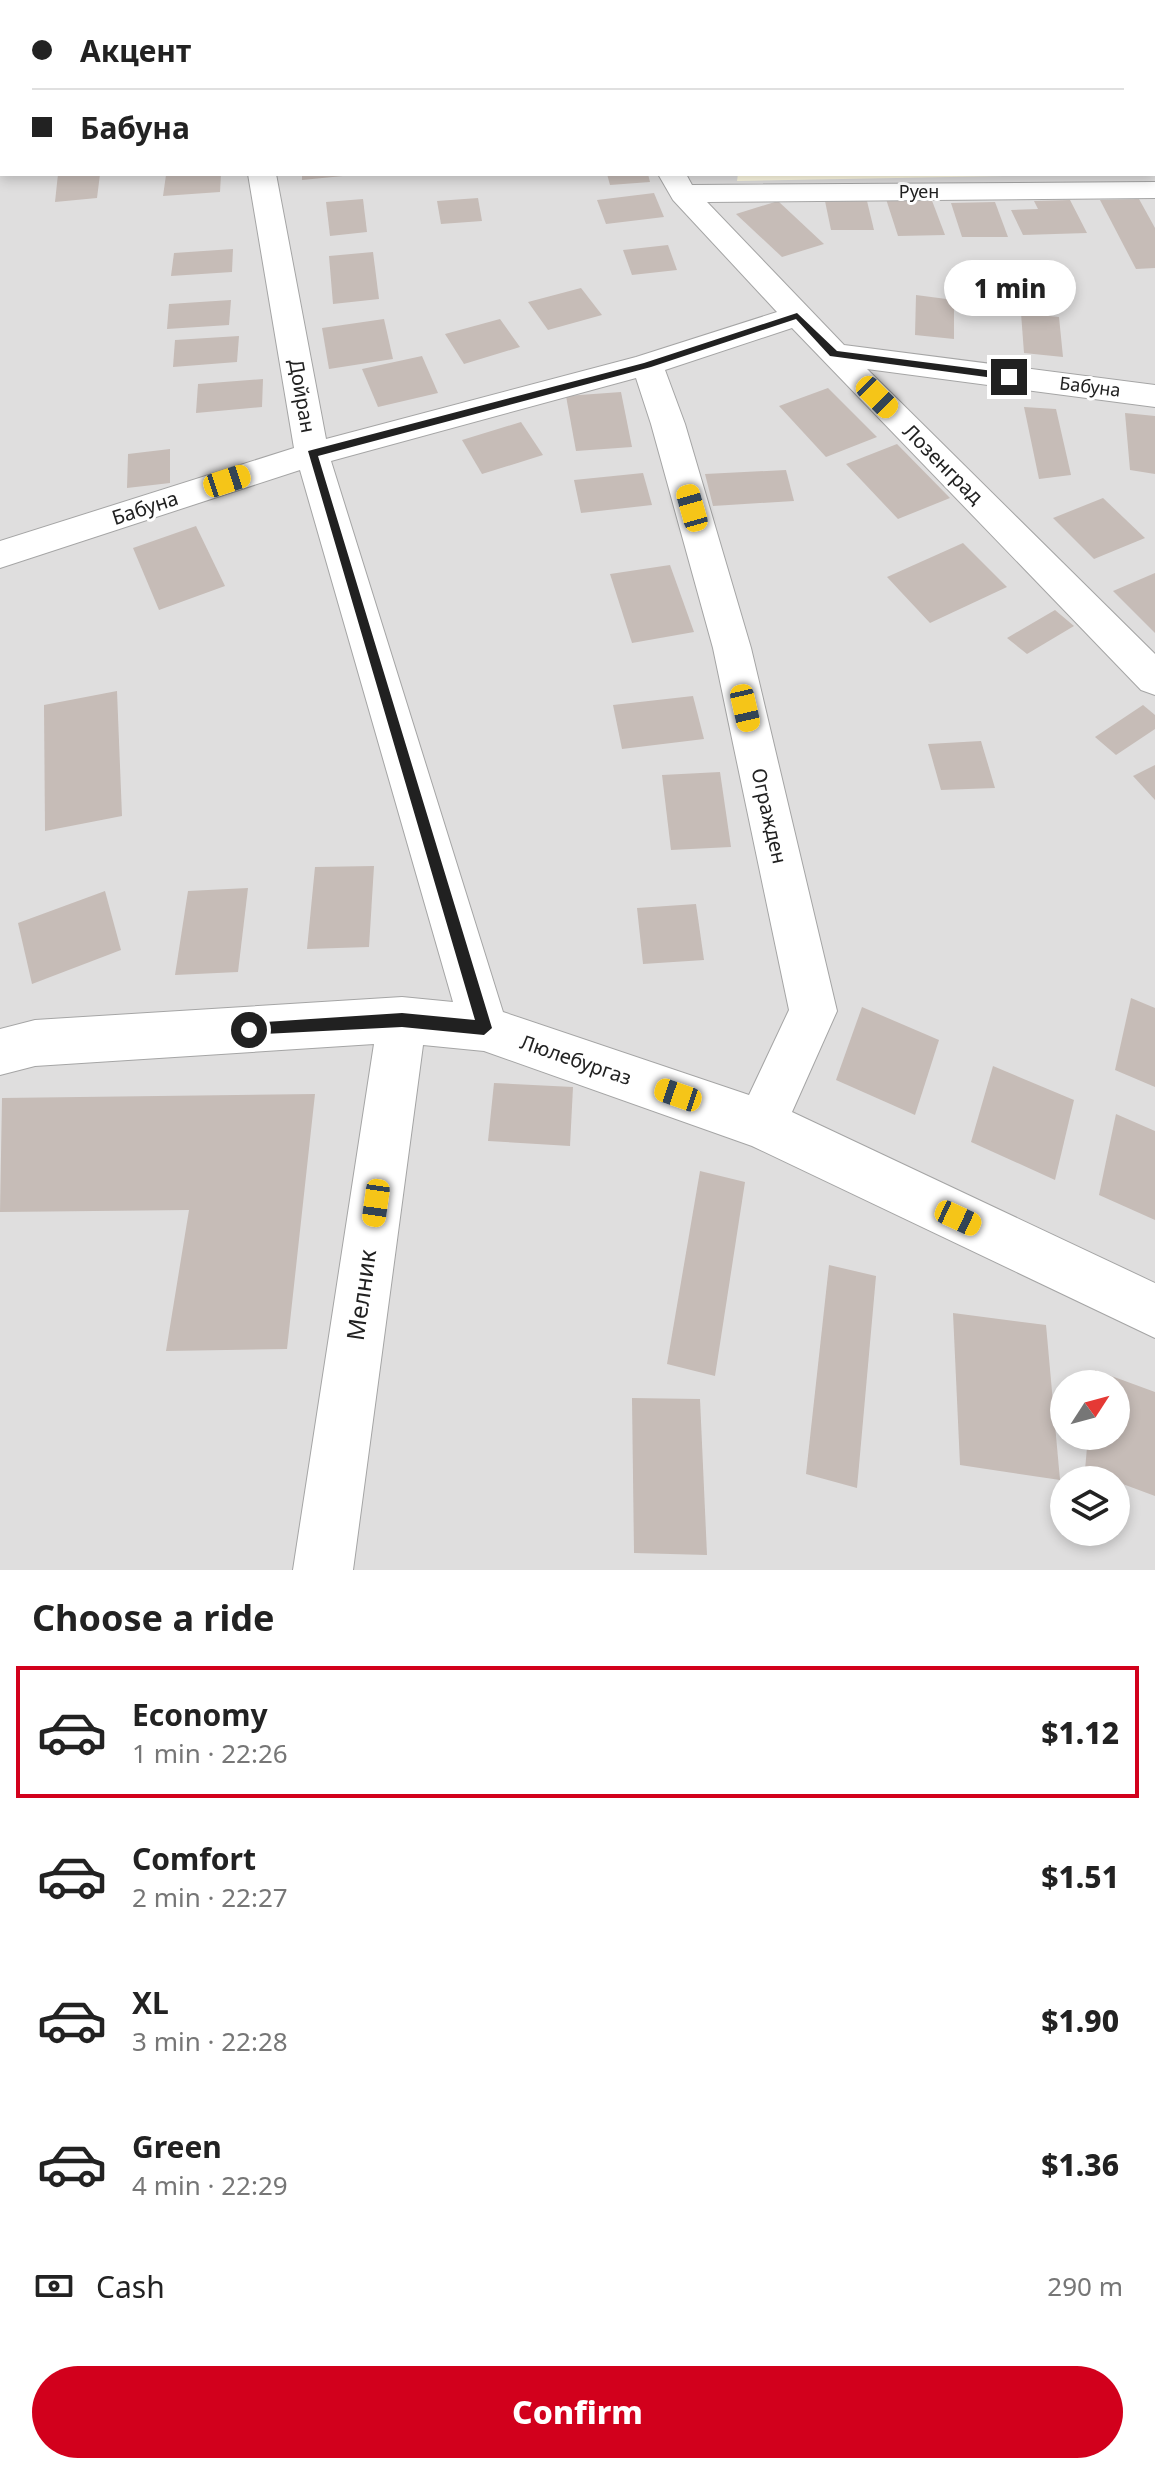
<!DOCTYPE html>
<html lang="en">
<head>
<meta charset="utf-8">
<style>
	:root { --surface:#fff; --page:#f2f2f2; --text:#222; --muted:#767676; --line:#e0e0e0; --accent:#d2001c }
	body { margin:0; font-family:"Noto Sans",sans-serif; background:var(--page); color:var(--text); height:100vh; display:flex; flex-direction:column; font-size:30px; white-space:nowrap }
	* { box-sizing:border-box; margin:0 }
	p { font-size:26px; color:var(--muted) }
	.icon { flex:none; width:44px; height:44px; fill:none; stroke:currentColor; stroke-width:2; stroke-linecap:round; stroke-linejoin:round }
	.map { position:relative; height:1570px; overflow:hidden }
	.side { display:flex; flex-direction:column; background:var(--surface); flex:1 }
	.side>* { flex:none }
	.banner { position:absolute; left:0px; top:0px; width:1156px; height:176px; box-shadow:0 4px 12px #0003; display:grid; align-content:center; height:176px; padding:0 32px; background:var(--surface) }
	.needle { width:52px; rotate:54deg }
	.fabs { position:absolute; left:1050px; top:1370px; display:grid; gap:16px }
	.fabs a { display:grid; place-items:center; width:80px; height:80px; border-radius:50%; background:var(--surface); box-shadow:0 4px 12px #0003; font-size:40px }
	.end { position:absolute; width:36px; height:36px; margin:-18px; border:10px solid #212121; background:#fff; box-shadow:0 0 0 4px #fff }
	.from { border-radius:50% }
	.bubble { position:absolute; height:56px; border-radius:28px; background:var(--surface); box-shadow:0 4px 12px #0003; font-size:26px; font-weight:800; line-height:56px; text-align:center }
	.car { position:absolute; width:24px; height:48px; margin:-24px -12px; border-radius:10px; box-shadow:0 0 6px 2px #0007; background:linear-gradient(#f5c518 24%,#345 0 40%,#f5c518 0 76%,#345 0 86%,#f5c518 0) }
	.banner b { display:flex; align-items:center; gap:28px; height:76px; font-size:30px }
	.banner b+b { border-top:2px solid var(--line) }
	.banner i { width:20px; height:20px; background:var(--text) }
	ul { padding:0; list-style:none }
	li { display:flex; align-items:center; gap:24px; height:132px; margin:0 16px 12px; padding:0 16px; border:4px solid transparent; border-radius:0px }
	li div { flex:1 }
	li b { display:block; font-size:30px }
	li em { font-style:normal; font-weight:800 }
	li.active { border-color:var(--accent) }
	li>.icon { width:72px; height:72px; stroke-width:1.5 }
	h2 { padding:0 32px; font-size:36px; line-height:96px }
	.pay { display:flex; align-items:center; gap:20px; height:88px; padding:0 32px; font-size:30px }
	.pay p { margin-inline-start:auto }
	.cta { display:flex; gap:16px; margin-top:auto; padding:16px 32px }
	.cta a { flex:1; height:92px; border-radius:48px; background:var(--accent); color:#fff; font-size:32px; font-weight:800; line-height:92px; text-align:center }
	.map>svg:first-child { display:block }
</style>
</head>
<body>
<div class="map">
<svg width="1155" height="1570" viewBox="0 0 1155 1570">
	<rect width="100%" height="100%" fill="#f1ede8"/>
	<path fill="#dfdede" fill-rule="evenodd" d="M0,0h1155v1570h-1155zM2,2h1152v172h-1152zM1064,1384h52v52h-52zM1064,1480h52v52h-52z"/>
	<polygon fill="#fffbe3" points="738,174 1003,174 1004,176 737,181"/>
	<g fill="#c6bcb7">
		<polygon points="58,174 100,174 97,198 55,202"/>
		<polygon points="221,174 220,192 163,196 166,175"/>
		<polygon points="302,174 343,174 343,176 302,180"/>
		<polygon points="607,174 648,174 650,182 610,185"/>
		<polygon points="654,193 664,217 606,224 597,200"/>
		<polygon points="478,198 482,221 441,224 437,201"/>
		<polygon points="931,198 945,235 898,236 886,199"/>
		<polygon points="363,199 367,232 330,236 326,202"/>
		<polygon points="1139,199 1155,228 1155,268 1136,269 1100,200"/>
		<polygon points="1070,200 1087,233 1023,235 1011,210 1038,209 1034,201"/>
		<polygon points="778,201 824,244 782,257 736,214"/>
		<polygon points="825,201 867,201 874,230 831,230"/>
		<polygon points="995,202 1008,237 962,237 951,203"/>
		<polygon points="668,245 677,270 632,275 623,250"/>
		<polygon points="233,249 232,272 171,276 174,253"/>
		<polygon points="373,252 379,299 333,304 329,256"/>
		<polygon points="581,288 602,315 548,330 528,302"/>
		<polygon points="916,295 954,300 954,339 915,335"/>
		<polygon points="231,300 229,325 167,329 169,304"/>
		<polygon points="1021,313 1059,317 1063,357 1024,353"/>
		<polygon points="384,319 393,359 329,369 322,328"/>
		<polygon points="500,319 520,347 464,364 445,334"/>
		<polygon points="239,336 237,362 173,367 175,340"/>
		<polygon points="422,356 438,393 378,407 362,369"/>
		<polygon points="263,379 262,407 196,413 198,384"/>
		<polygon points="828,388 877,437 826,457 779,406"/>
		<polygon points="621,392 632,447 576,451 566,396"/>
		<polygon points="1024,407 1056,409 1071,475 1039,479"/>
		<polygon points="1125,413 1155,416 1155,474 1130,470"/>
		<polygon points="521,422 543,455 482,474 462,440"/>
		<polygon points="897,444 950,498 898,519 846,464"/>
		<polygon points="170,449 170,483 127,488 128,454"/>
		<polygon points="786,470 794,501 713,506 705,474"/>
		<polygon points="643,473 652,505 581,513 574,480"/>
		<polygon points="1103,498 1145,538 1094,559 1053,518"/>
		<polygon points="196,526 225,586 159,610 133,548"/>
		<polygon points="963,543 1007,587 930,623 887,577"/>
		<polygon points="670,565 694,632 632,643 610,574"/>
		<polygon points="1155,573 1155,633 1113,591"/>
		<polygon points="1055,610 1074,626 1027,654 1007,638"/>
		<polygon points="117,691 122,816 45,831 44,705"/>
		<polygon points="693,696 704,739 622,749 613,705"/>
		<polygon points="1143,705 1155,715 1155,729 1116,755 1095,737"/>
		<polygon points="981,741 995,788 941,790 928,744"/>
		<polygon points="1155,765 1155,800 1133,776"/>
		<polygon points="720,772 731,847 671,850 662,775"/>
		<polygon points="374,866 369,947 307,949 315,867"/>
		<polygon points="248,888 238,972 175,975 188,891"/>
		<polygon points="105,891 121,950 32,984 18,923"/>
		<polygon points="696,904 704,960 643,964 637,908"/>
		<polygon points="1131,998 1155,1008 1155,1087 1115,1070"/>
		<polygon points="862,1007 939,1040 915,1115 836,1080"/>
		<polygon points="993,1066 1074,1100 1055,1180 971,1142"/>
		<polygon points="494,1083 573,1087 570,1146 488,1141"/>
		<polygon points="315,1094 287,1349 166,1351 189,1210 0,1212 2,1098"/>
		<polygon points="1116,1114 1155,1131 1155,1220 1099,1195"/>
		<polygon points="700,1171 745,1182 715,1376 667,1364"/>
		<polygon points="829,1265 876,1276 857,1488 806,1474"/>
		<polygon points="953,1313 1046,1325 1060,1480 960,1465"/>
		<polygon points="1095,1370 1155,1392 1155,1496 1085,1470 1088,1436 1116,1436 1116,1384 1094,1384"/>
		<polygon points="632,1398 700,1399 707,1555 634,1553"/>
	</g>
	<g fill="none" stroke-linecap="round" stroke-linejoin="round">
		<g stroke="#a5a5a5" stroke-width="2">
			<g id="minor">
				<rect x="219" y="0" width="24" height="2"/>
				<rect x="481" y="0" width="24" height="2"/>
				<rect x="725" y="0" width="24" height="2"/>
				<rect x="1015" y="0" width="24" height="2"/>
				<rect x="0" y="12" width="2" height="14"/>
				<rect x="1154" y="35" width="1" height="14"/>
				<path d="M248,174h28l50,265 310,-82 141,-45 -104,-112 -15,-26h28l6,11 463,-3v16l-448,4 137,143 311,40v22l-288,-38 288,285v41l-14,-5 -349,-362 -127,42 20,54 66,224 86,363 -45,101 363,171v55l-403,-192 -268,-95 -61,-6 -70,525h-60l81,-526 -339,22 -35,9v-46l35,-9 367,-23 51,5 -153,-532 -300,98v-27l294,-93zM636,378l15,46 62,224 76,362 -40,85 -246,-83 -172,-551z"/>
			</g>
		</g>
		<use href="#minor" fill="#fff" fill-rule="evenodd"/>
	</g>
	<polygon fill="#212121" points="797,313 837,351 1009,373 1014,377 1009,380 830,356 796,319 651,367 318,456 492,1028 484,1035 402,1027 244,1035 241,1030 249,1023 402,1013 475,1020 308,451 644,363"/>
	<g text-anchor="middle" stroke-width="6" stroke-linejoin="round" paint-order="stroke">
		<g font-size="18" fill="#212121" stroke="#fff">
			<text x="919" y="198">Руен</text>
			<text transform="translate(1090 387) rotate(7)" y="6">Бабуна</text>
		</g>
		<g font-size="20" fill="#212121" stroke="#fff">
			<text transform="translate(302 396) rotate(80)" y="7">Дойран</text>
			<text transform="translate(943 464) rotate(45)" y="7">Лозенград</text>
			<text transform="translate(145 508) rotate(-18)" y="7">Бабуна</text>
			<text transform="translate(769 816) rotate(77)" y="7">Огражден</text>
			<text transform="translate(576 1060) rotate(19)" y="7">Люлебургаз</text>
		</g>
		<g font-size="24" fill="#212121" stroke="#fff">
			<text transform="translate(362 1295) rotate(-82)" y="8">Мелник</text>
		</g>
	</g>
</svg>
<div class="fabs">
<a><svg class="needle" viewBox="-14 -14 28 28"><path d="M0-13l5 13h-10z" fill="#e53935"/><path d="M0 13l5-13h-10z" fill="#767676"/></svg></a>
<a><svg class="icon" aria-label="layers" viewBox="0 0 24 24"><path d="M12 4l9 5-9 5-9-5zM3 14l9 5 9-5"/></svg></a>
</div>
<i class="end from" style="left:249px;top:1030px"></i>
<i class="end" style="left:1009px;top:377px"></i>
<div class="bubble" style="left:944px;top:260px;width:132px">1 min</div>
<i class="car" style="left:877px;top:397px;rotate:135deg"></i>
<i class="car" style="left:227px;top:481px;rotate:72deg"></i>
<i class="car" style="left:692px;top:508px;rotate:344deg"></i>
<i class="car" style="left:745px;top:708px;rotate:167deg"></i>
<i class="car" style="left:678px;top:1095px;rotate:289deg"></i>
<i class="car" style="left:376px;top:1203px;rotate:188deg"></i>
<i class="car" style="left:958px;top:1218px;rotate:115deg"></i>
<div class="banner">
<b><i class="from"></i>Акцент</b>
<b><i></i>Бабуна</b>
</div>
</div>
<section class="side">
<h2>Choose a ride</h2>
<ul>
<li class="active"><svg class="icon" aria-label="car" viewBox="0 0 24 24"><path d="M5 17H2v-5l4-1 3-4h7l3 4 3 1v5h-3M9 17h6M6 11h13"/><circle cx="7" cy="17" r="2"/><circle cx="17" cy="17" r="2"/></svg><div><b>Economy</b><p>1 min · 22:26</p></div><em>$1.12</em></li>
<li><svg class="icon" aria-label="car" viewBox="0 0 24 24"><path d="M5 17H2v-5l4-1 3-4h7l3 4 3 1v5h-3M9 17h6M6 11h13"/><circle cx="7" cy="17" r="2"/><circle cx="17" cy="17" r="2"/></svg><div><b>Comfort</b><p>2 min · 22:27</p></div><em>$1.51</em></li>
<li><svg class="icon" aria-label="car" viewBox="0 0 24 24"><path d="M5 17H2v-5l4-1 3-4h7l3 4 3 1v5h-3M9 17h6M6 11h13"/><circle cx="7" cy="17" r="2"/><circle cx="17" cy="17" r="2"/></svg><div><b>XL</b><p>3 min · 22:28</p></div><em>$1.90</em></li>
<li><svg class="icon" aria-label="car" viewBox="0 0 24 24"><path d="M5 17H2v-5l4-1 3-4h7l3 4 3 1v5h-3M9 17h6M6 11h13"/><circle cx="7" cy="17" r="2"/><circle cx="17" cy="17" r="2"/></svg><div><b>Green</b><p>4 min · 22:29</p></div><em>$1.36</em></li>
</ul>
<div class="pay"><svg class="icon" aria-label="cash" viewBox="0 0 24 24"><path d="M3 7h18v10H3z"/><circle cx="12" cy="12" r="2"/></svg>Cash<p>290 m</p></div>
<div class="cta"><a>Confirm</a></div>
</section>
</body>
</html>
